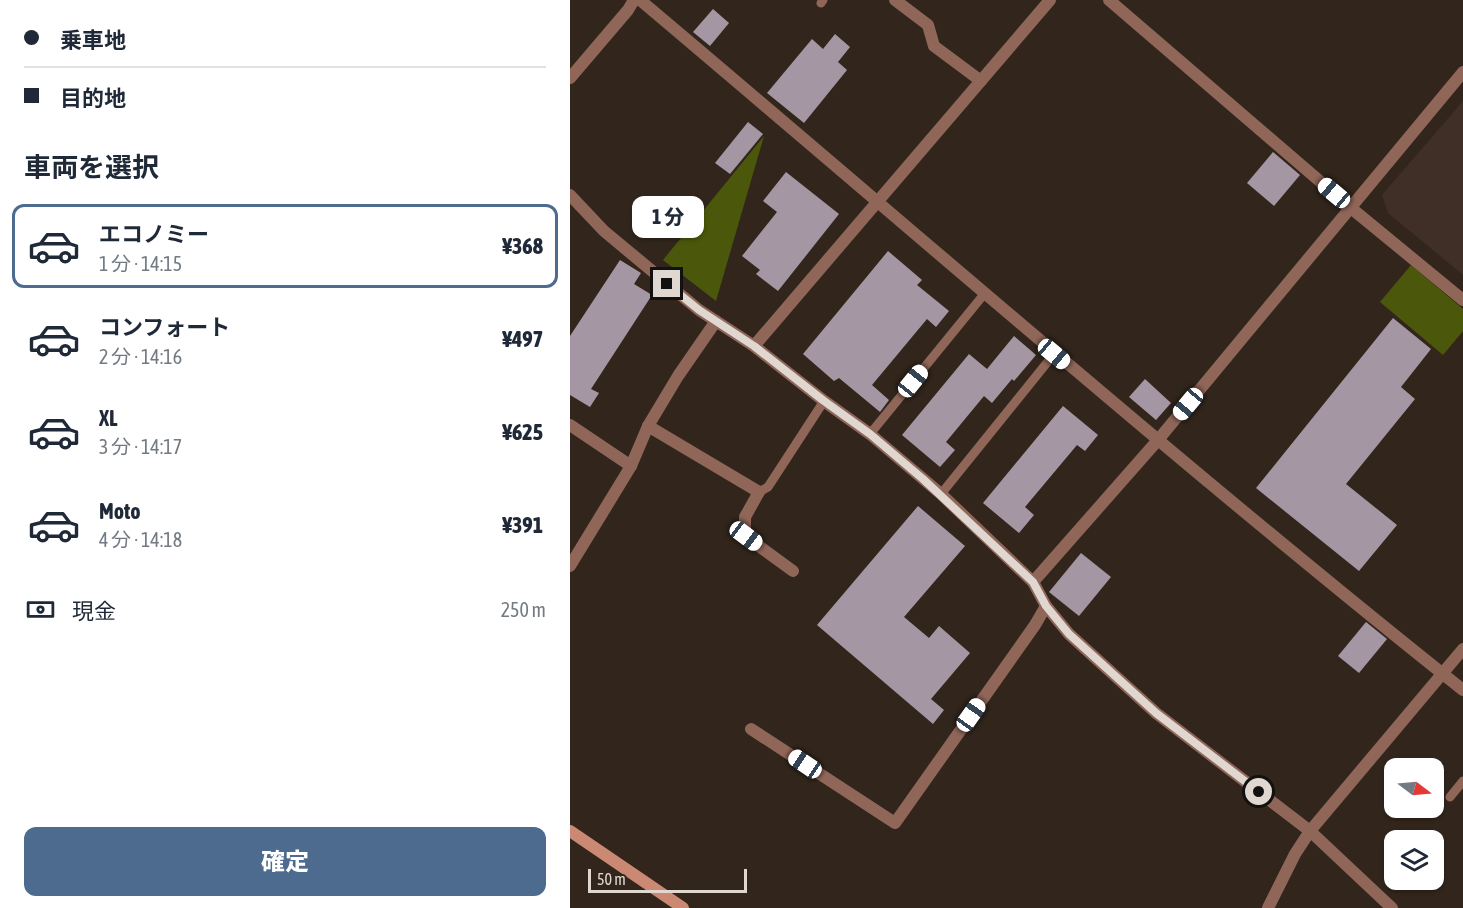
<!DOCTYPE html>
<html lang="ja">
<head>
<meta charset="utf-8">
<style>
	:root { --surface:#fff; --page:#f2f2f3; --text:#1f2937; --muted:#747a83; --line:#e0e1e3; --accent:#4c6b8f }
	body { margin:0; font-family:"Asap Condensed","Noto Sans JP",sans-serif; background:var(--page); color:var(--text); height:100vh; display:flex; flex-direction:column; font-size:22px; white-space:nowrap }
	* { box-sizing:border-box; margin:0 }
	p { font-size:20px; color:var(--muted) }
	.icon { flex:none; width:33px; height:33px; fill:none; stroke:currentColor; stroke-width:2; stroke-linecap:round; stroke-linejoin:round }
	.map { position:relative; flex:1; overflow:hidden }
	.side { display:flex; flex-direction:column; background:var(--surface); width:570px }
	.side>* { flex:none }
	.guide { display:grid; align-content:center; height:132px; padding:0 24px; background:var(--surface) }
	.needle { width:39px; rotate:106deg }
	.tools { position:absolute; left:814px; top:758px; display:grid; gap:12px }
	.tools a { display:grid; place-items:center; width:60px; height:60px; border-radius:12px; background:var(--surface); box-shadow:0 2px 4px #0004; font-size:30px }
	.scale { position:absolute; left:18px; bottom:15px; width:159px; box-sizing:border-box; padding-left:6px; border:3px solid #e0d7d1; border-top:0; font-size:16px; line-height:21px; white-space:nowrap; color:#e0d7d1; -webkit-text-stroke:4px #32261c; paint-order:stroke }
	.end { position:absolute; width:27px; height:27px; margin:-14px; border:8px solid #e0d7d1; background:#111; box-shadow:0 0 0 3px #111 }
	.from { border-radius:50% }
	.bubble { position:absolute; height:42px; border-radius:12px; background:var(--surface); box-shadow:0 2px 4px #0004; font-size:20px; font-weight:800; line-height:42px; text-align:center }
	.car { position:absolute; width:18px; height:36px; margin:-18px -9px; border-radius:8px; box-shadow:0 0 4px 2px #0007; background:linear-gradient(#fff 24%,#345 0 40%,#fff 0 76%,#345 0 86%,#fff 0) }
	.guide b { display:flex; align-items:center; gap:21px; height:57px; font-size:22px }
	.guide b+b { border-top:2px solid var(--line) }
	.guide i { width:15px; height:15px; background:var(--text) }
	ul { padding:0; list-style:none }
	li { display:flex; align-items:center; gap:18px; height:84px; margin:0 12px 9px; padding:0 12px; border:3px solid transparent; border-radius:12px }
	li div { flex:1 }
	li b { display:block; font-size:22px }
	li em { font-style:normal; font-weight:800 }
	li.current { border-color:var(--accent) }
	li>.icon { width:54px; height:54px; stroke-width:1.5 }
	h2 { padding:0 24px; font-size:27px; line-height:72px }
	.pay { display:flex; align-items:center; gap:15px; height:66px; padding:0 24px; font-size:22px }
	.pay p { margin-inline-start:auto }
	.action { display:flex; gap:12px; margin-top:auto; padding:12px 24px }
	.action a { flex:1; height:69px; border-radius:12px; background:var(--accent); color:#fff; font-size:24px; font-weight:800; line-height:69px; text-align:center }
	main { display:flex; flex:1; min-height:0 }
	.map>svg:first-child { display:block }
</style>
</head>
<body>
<main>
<section class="side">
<div class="guide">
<b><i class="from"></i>乗車地</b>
<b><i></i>目的地</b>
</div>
<h2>車両を選択</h2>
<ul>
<li class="current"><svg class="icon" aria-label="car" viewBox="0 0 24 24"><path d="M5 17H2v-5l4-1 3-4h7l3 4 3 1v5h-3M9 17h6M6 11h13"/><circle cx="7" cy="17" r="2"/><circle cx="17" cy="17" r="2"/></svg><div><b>エコノミー</b><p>1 分 · 14:15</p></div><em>¥368</em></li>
<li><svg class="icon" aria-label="car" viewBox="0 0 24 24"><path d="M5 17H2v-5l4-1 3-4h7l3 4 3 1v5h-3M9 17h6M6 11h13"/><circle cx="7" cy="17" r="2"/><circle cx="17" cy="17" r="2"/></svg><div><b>コンフォート</b><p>2 分 · 14:16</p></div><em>¥497</em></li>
<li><svg class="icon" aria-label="car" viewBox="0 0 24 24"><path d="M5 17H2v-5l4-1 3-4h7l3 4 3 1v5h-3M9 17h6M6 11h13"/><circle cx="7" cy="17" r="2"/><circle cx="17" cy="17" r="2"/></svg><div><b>XL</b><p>3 分 · 14:17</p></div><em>¥625</em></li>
<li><svg class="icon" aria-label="car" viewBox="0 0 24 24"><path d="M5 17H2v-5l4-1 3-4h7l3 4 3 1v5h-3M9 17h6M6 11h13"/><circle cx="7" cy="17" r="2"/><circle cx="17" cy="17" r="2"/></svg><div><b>Moto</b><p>4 分 · 14:18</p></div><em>¥391</em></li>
</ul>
<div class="pay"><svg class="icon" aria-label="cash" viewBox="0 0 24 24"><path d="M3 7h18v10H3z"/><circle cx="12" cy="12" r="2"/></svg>現金<p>250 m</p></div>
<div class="action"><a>確定</a></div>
</section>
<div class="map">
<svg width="893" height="908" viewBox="0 0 893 908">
	<rect width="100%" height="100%" fill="#32261c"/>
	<polygon fill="#3f2f26" points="893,101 893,275 818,213 812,195"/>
	<g fill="#4b570a">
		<polygon points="194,136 146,301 93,260"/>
		<polygon points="841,265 893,309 893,331 873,355 810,302"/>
	</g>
	<g fill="#a596a4">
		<polygon points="143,9 159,23 140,46 123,32"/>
		<polygon points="265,34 280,47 268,62 277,70 234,123 197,93 242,39 253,49"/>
		<polygon points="178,122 193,134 160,174 145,163"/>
		<polygon points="703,152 730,175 704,206 677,183"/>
		<polygon points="216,172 269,214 208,291 186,274 190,270 172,256 207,212 193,201"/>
		<polygon points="318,251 352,280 347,285 379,311 366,327 357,319 302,385 319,400 310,412 269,378 264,381 233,354"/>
		<polygon points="50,260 71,273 64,284 82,295 21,389 29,393 20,407 0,395 0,336"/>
		<polygon points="823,318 861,349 831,387 845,399 776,484 827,525 789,571 686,488"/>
		<polygon points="444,336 466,355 444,381 442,379 422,403 414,396 376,442 385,450 370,467 332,435 399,354 417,369"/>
		<polygon points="575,379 601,403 586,420 559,397"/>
		<polygon points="493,406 528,435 515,451 507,445 455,507 464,515 449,533 413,503"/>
		<polygon points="348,506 395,546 334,617 359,638 369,626 400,653 361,699 374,710 363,724 247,625"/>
		<polygon points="511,553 541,577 509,616 479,592"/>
		<polygon points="796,622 817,639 789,673 768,656"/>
	</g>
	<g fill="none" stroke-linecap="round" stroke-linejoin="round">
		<g stroke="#906659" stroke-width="9">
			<polyline points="251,3 253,0"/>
			<polyline points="300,434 415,293"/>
			<polyline points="189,492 198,487 254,401"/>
			<polyline points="371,494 484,354"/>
			<polyline points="880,797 893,781"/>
		</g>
		<g stroke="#906659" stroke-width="12">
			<path d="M70,0c274,231 543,467 823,690"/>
			<polyline points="325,0 358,25 364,46 411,81"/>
			<polyline points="539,0 781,208 893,300"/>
			<polyline points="0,78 58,10 64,0"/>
			<polyline points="0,195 34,231 129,310 184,346 254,401 300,434 371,494 463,582 476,606 499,634 586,713 740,831 822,908"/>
			<polyline points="184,346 480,0"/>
			<polyline points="0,425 61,466 78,426 108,376 146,321"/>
			<polyline points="78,426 189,492 175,517 175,536 223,571"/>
			<polyline points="0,566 61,466"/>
			<polyline points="463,582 588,440 893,72"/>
			<polyline points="181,729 325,823 465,625 476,606"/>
			<polyline points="698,908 725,854 740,831 893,649"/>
		</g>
		<polyline stroke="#cb8973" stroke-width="12" points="0,831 113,908"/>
	</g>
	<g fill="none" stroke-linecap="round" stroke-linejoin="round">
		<polyline stroke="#e0d7d1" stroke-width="8" points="97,284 129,310 184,346 254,401 300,434 353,479 463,582 476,606 499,634 586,713 689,792"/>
	</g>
</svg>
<div class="tools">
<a><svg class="needle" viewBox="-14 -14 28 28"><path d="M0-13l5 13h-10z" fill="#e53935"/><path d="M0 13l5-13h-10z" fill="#747a83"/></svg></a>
<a><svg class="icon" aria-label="layers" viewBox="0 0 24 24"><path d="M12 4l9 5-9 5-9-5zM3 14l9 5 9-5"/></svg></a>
</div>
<div class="scale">50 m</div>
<i class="end from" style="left:689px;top:792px"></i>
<i class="end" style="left:97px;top:284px"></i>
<div class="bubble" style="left:62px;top:196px;width:72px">1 分</div>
<i class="car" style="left:764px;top:193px;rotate:310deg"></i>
<i class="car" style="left:484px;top:354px;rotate:130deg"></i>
<i class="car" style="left:343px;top:381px;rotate:39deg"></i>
<i class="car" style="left:618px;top:404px;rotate:220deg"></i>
<i class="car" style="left:176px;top:536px;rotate:127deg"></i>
<i class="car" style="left:401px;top:715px;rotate:35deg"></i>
<i class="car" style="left:235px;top:764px;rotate:304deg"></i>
</div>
</main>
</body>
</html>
